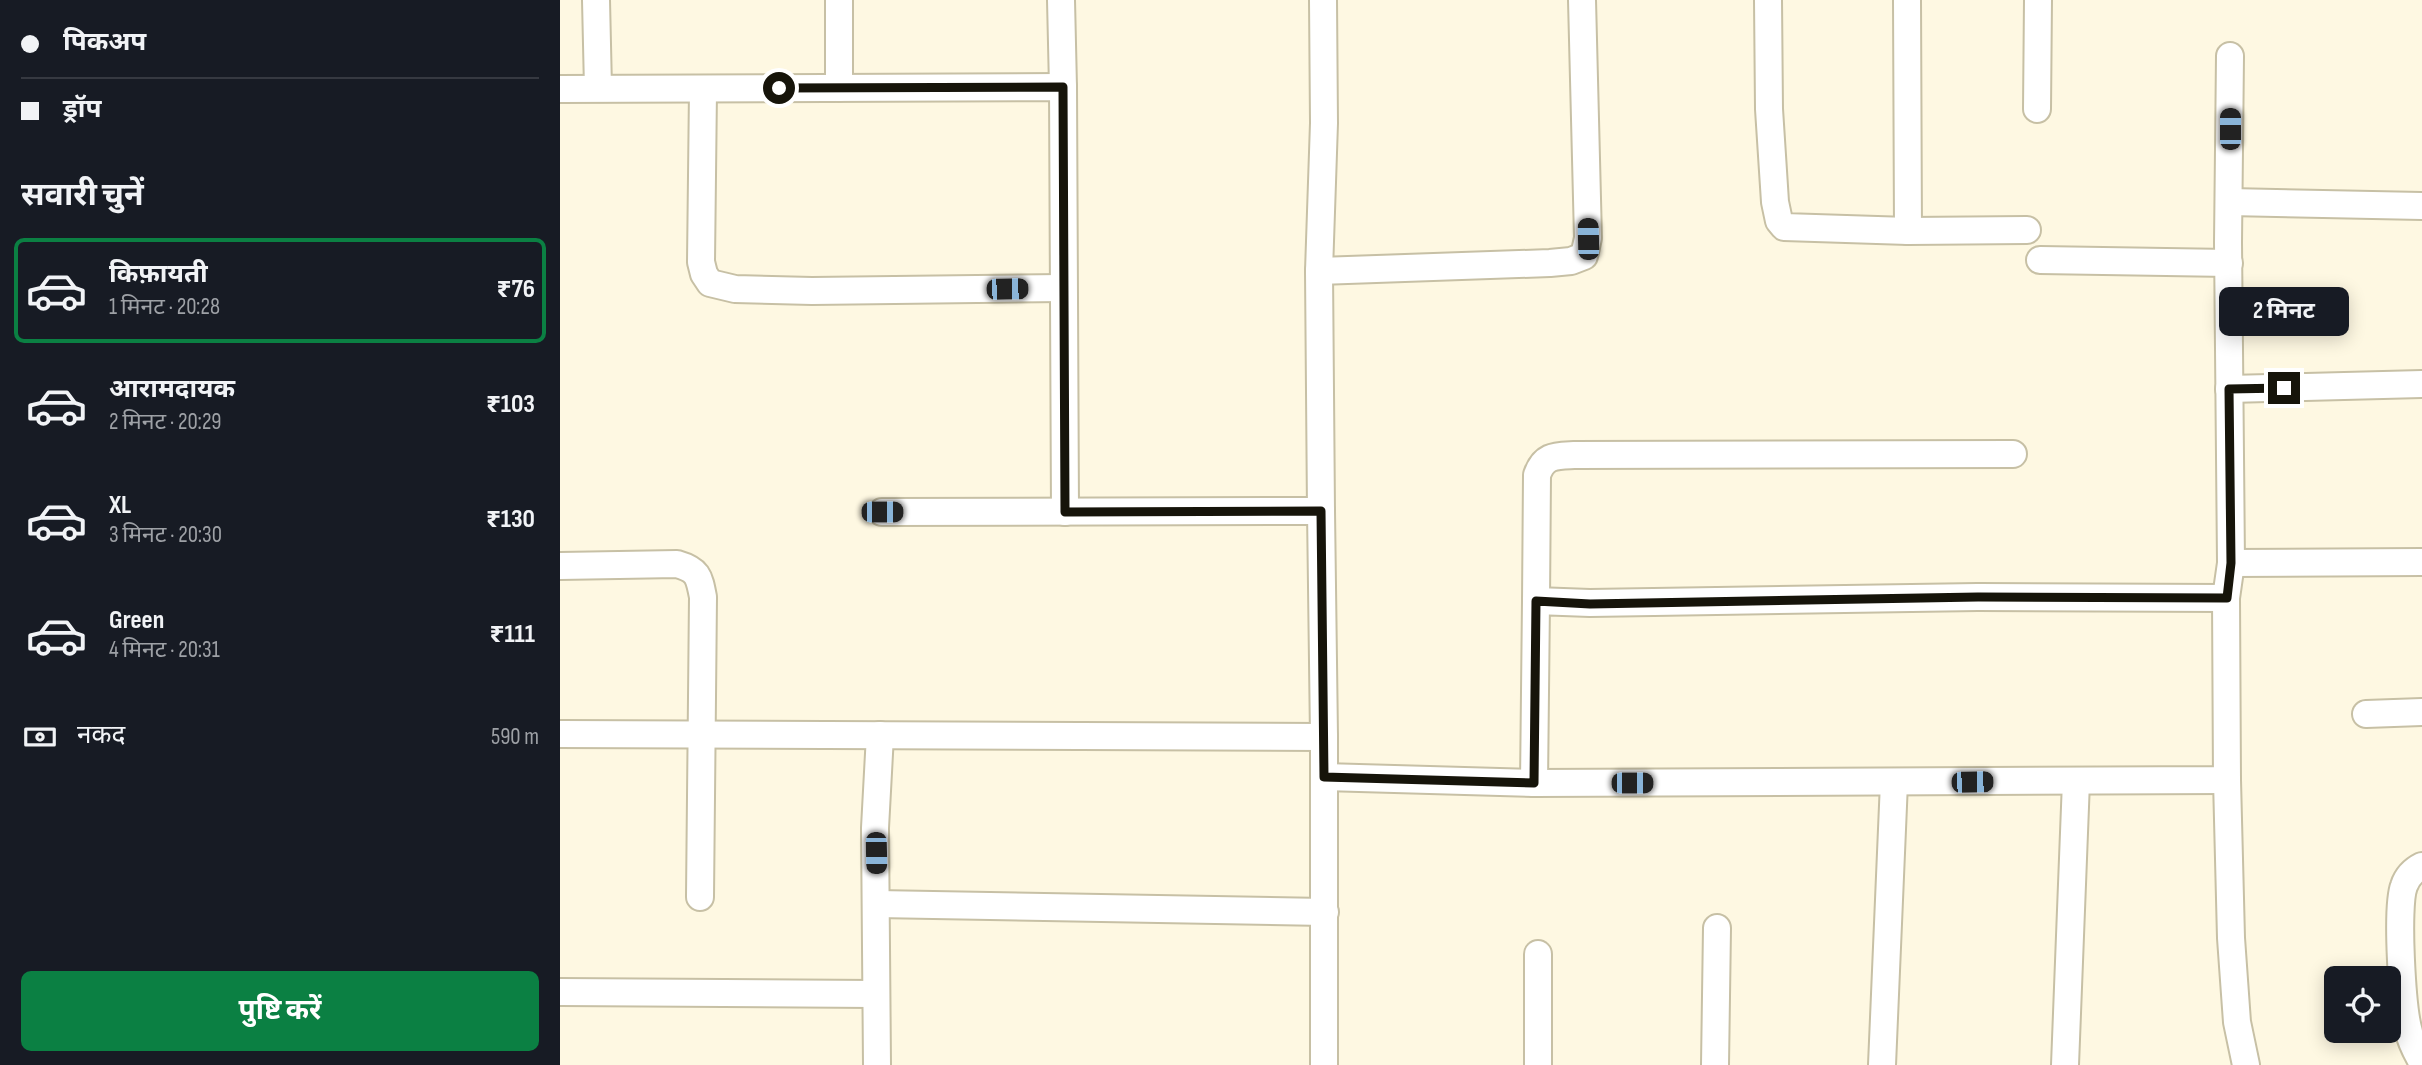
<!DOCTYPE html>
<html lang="hi">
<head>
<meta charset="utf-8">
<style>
	:root { --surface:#171b24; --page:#20242c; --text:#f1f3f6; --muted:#9ea1a6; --line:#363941; --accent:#0b8043 }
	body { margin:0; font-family:"Sofia Sans Condensed","Noto Sans Devanagari",sans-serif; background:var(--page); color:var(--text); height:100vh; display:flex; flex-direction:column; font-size:26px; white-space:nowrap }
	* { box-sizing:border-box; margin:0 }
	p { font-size:23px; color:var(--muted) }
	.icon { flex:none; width:38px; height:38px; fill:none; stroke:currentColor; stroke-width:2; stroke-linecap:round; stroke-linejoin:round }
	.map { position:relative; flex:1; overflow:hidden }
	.panel { display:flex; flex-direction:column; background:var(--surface); width:560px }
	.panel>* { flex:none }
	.guide { display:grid; align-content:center; height:154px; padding:0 21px; background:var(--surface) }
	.fabs { position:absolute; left:1764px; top:966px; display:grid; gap:14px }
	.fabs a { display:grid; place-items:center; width:77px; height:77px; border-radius:10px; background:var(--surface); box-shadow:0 4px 18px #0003; font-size:35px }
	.end { position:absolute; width:32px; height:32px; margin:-16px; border:9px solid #16140a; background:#fff; box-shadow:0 0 0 4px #fff }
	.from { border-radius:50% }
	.bubble { position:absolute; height:49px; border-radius:10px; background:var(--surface); box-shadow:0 4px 18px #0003; font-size:23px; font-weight:700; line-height:49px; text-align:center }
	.car { position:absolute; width:21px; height:42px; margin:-21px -10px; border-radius:9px; box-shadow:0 0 5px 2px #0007; background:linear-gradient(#222 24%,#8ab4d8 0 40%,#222 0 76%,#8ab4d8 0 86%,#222 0) }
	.guide b { display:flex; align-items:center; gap:24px; height:66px; font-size:26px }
	.guide b+b { border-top:2px solid var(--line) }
	.guide i { width:18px; height:18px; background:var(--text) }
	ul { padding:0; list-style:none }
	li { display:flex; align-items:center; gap:21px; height:105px; margin:0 14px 10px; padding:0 7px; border:4px solid transparent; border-radius:10px }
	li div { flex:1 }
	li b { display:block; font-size:26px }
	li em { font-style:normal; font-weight:700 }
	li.on { border-color:var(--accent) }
	li>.icon { width:63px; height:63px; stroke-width:1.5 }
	h2 { padding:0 21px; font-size:32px; line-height:84px }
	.pay { display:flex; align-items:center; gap:18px; height:77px; padding:0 21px; font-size:26px }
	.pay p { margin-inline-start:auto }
	.primary-button { display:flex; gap:14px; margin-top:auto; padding:14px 21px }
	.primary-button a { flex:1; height:80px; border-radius:10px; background:var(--accent); color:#fff; font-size:28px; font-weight:700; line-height:80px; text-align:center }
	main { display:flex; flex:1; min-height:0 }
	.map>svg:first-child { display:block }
</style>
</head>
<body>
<main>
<section class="panel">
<div class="guide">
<b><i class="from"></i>पिकअप</b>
<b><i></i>ड्रॉप</b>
</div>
<h2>सवारी चुनें</h2>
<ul>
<li class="on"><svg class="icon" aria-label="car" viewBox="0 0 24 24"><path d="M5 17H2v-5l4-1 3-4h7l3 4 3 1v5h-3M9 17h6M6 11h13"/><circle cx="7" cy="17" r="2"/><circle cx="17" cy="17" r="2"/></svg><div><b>किफ़ायती</b><p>1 मिनट · 20:28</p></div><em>₹76</em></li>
<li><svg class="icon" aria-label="car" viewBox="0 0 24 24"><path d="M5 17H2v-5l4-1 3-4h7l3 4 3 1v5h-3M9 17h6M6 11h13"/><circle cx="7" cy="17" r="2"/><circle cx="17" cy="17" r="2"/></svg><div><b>आरामदायक</b><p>2 मिनट · 20:29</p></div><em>₹103</em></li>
<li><svg class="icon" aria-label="car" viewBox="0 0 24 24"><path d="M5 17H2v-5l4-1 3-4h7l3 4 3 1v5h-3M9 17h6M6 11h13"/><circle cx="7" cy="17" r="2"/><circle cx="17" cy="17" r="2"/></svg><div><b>XL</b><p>3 मिनट · 20:30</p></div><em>₹130</em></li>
<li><svg class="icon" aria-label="car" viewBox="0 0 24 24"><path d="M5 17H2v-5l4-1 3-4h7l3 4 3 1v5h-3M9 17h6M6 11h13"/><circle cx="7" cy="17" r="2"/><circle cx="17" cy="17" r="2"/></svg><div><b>Green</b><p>4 मिनट · 20:31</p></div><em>₹111</em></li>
</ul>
<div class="pay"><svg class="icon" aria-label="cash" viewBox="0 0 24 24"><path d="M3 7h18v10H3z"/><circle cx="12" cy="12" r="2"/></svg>नकद<p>590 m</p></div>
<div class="primary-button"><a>पुष्टि करें</a></div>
</section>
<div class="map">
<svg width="1862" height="1065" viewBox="0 0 1862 1065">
	<rect width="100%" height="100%" fill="#fef8e2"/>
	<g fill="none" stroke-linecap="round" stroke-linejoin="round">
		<g stroke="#c7c0a5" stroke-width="30">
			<g id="minor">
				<polyline points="36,0 38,88"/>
				<polyline points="501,0 503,87"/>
				<polyline points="1208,0 1209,109 1215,202 1219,221 1224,227 1348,231 1467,230"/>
				<polyline points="1347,0 1348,231"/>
				<polyline points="279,88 279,0"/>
				<polyline points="0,89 503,87 505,512"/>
				<polyline points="143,90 141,262 144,274 150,283 175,289 252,291 503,288"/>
				<polyline points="1477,109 1478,0"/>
				<polyline points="1669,202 1862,206"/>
				<polyline points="1480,260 1669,263"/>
				<polyline points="759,271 990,263 1011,261 1024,256 1028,238 1022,0"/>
				<polyline points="1669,389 1862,384"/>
				<polyline points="761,511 759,271 764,123 763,0"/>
				<polyline points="322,512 761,511 764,737 764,1065"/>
				<polyline points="1671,563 1862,562"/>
				<path d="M0,566l117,-2c21,6 22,12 26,33l-3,300"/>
				<path d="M976,601l1,-126c7,-20 18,-19 37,-20l439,-1"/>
				<polyline points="1806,714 1862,712"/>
				<polyline points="0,734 764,737"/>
				<polyline points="764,777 974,783 1667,780 1666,598 1671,563 1668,242 1670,56"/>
				<polyline points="1667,780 1671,938 1677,1022 1686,1065"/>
				<polyline points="974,783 976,601 1030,603 1418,597 1666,598"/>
				<path d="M1862,866c-8,4 -15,11 -18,20 -8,20 -2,123 5,146 2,11 8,21 13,30"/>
				<polyline points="317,904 765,912"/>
				<polyline points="978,954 978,1065"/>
				<polyline points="0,992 315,994"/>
				<polyline points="317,1065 315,828 320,735"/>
				<polyline points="1155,1065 1157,928"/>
				<polyline points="1322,1065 1334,782"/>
				<polyline points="1505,1065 1516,781"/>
			</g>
		</g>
		<use href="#minor" stroke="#fff" stroke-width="26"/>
	</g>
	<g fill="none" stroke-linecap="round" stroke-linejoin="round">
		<polyline stroke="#16140a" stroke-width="9" points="219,88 503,87 505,512 761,511 764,777 974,783 976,601 1030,604 1418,597 1667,598 1671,563 1669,389 1724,388"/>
	</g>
</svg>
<div class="fabs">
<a><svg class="icon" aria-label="locate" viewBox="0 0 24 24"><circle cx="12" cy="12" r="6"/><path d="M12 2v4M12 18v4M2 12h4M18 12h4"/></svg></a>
</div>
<i class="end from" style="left:219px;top:88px"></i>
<i class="end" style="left:1724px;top:388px"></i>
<div class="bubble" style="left:1659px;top:287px;width:130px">2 मिनट</div>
<i class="car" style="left:1670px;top:129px;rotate:0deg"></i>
<i class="car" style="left:1028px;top:239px;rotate:359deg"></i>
<i class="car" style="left:447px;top:289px;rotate:89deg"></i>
<i class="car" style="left:322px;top:512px;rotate:90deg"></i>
<i class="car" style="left:1412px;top:782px;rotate:89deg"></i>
<i class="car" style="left:1072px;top:783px;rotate:90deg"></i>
<i class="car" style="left:316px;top:853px;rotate:179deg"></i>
</div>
</main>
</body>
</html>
